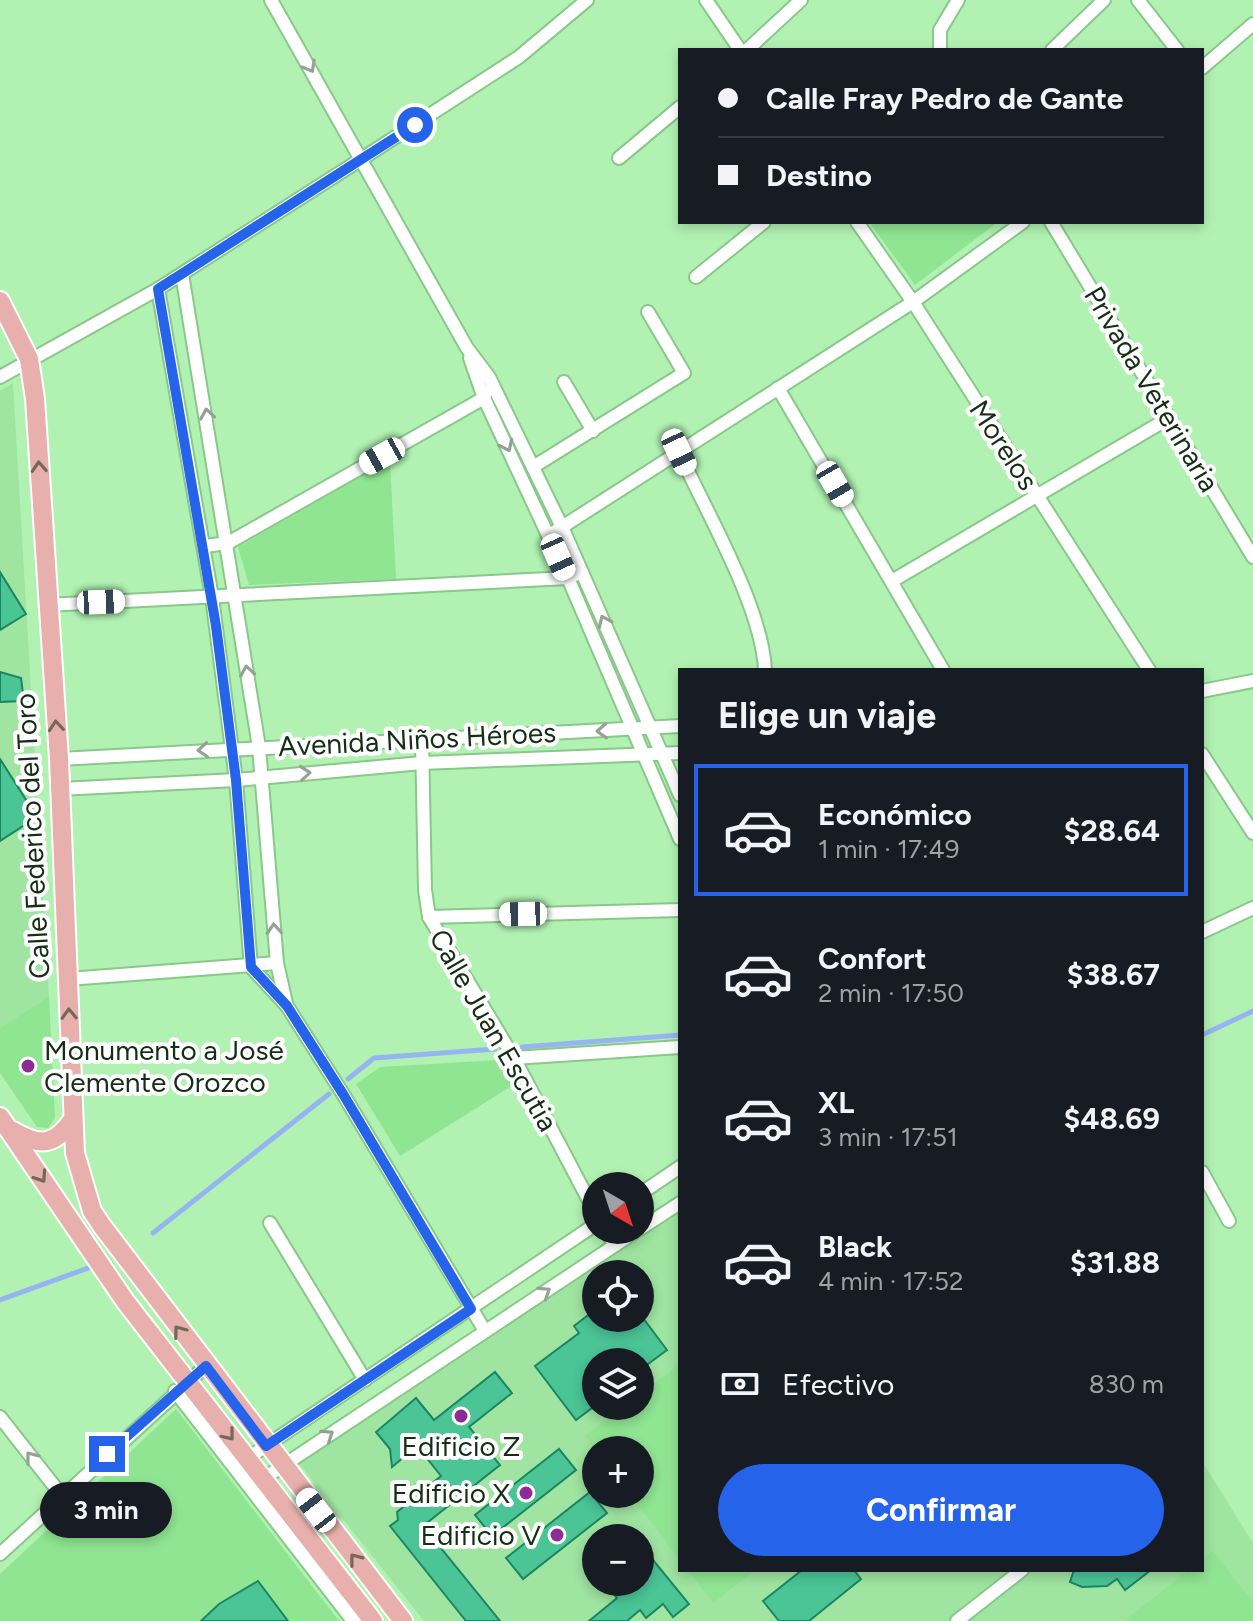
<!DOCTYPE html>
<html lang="es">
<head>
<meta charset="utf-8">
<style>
	:root { --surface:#171b24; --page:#20242c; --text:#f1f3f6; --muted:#9ea1a6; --line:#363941; --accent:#2563eb }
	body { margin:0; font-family:Figtree,sans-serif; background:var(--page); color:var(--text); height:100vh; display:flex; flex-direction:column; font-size:30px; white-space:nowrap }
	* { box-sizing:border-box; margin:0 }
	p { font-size:26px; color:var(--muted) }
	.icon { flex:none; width:44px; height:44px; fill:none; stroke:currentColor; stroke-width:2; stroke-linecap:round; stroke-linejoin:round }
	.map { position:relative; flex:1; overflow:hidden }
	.sheet { position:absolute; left:678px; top:668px; width:526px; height:904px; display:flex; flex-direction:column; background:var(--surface); border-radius:0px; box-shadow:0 4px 12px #0003 }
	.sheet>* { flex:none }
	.top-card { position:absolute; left:678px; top:48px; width:526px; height:176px; border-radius:0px; box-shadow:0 4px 12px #0003; display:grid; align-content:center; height:176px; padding:0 40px; background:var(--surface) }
	.needle { width:52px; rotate:141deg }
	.tools { position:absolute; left:582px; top:1172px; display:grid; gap:16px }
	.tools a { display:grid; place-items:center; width:72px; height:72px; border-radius:50%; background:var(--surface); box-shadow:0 4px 12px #0003; font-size:40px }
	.end { position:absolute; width:36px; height:36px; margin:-18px; border:10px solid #2563eb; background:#fff; box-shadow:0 0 0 4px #fff }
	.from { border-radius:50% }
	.bubble { position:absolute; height:56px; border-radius:28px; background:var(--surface); box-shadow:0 4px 12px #0003; font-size:26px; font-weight:700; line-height:56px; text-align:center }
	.car { position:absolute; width:24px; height:48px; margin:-24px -12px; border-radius:10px; box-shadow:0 0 6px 2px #0007; background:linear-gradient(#fff 24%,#345 0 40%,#fff 0 76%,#345 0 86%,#fff 0) }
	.top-card b { display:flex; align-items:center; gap:28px; height:76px; font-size:30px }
	.top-card b+b { border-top:2px solid var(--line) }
	.top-card i { width:20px; height:20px; background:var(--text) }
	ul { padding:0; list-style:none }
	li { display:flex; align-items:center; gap:24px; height:132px; margin:0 16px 12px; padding:0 24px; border:4px solid transparent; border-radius:0px }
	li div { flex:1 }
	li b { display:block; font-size:30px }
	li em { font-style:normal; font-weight:700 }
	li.on { border-color:var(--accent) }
	li>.icon { width:72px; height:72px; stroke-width:1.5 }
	h2 { padding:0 40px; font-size:36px; line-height:96px }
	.pay { display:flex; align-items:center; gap:20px; height:88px; padding:0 40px; font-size:30px }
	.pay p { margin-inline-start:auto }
	.action { display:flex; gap:16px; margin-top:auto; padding:16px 40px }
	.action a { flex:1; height:92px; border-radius:48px; background:var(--accent); color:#fff; font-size:32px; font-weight:700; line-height:92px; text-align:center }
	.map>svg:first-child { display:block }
</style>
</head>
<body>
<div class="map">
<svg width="1253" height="1621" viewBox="0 0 1253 1621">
	<rect width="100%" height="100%" fill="#b1f2b2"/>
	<g fill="#9fe4a1" fill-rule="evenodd">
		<polygon points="13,383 49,996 0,1028 0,391"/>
		<path d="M680,1213v357h522v-109l51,82v78h-829l-127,-160zM596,1274h44v44h-44zM596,1362h44v44h-44zM596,1450h44v44h-44zM596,1538h44v44h-44z"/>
	</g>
	<g fill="#90e593">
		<polygon points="869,222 998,222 915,285"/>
		<polygon points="390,460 396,579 249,585 238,547"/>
		<polygon points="49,996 55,1118 48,1128 37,1127 0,1073 0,1028"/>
		<polygon points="498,1060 513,1085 400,1156 356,1084 380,1067"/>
		<polygon points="680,1364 680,1560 630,1494 640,1494 640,1450 596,1450 585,1436 624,1406 640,1406 640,1394"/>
		<polygon points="176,1409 339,1621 0,1621 0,1574"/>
		<polygon points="1213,1551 1253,1603 1253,1621 1124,1621 1189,1570 1202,1570 1202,1560"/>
		<polygon points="688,1570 755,1570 713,1603"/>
	</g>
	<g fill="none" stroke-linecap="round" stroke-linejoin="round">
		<g stroke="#97b4f2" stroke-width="5">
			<polyline points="1202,1035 1253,1011"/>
			<polyline points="522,1047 680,1035"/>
			<polyline points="348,1079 374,1058 495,1049"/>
			<polyline points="153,1233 329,1094"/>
			<polyline points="0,1300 91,1267"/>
		</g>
	</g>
	<g fill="#4bc496" stroke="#1c8662" stroke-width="2">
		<polygon points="0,572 26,614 0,630"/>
		<polygon points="0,672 21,678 24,701 0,702"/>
		<polygon points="0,759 37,817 0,841"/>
		<polygon points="596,1309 596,1318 643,1318 667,1350 640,1370 640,1362 596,1362 596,1405 576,1420 535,1366 579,1333 574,1326"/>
		<polygon points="495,1372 512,1393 469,1427 500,1465 423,1526 500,1621 466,1621 390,1526 398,1520 397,1512 441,1476 417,1446 392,1467 390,1449 376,1432 416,1398 434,1420"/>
		<polygon points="559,1449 576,1470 492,1536 475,1515"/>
		<polygon points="590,1492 607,1513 523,1579 506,1558"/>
		<polygon points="640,1544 689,1604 673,1617 663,1604 646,1618 640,1610 627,1621 589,1621 617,1598 604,1582 640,1582"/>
		<polygon points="802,1570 854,1570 861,1579 809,1621 779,1621 763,1601"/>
		<polygon points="1074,1570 1151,1570 1125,1590 1117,1579 1107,1586 1082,1587 1070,1582"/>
		<polygon points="258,1581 288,1621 201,1621 219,1604"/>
	</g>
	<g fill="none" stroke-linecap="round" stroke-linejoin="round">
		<g stroke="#89c88a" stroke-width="16">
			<g id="street">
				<polyline points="271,0 467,348 489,377 562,527 680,795"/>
				<polyline points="706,0 740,50"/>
				<polyline points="1138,0 1177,50"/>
				<polyline points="747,50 801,0"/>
				<polyline points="940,50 940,30 958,0"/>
				<polyline points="1052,50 1104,0"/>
				<polyline points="1202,68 1253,24"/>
				<polyline points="619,158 680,107"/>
				<polyline points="857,222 913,302 1149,670"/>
				<polyline points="1051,222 1253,557"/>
				<polyline points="182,274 259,747 277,963 286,1003"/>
				<polyline points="696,277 764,222"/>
				<polyline points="158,289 212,597 236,780 251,967 287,1006 343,1094 485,1331"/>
				<polyline points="470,358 484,398 568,578 680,839"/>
				<polyline points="0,377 158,289 363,158 519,57 587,0"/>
				<polyline points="564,382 593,431"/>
				<polyline points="778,388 943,670"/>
				<path d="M679,452c27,60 83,154 86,218"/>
				<polyline points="533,467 684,373 648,312"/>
				<polyline points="548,536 913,302 1023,222"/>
				<polyline points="205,546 228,543 484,398 486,391"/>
				<polyline points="892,581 1169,418"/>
				<polyline points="46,605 568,578 582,572"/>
				<polyline points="1202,691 1253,681"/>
				<polyline points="422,740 425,890 429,917 514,1058 596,1214"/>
				<polyline points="1202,754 1253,833"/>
				<polyline points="59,759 680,726"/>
				<polyline points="60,789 236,780 422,763 680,753"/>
				<polyline points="429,917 680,910"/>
				<polyline points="1202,932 1253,908"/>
				<polyline points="68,979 277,963"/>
				<polyline points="514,1058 680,1047"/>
				<polyline points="1202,1172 1229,1221"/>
				<polyline points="640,1194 680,1167"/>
				<polyline points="270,1223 365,1380"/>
				<polyline points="640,1229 680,1203"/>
				<polyline points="605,1230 615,1245"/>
				<polyline points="175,1391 353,1621"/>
				<polyline points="0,1417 62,1496"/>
				<polyline points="248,1458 596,1224"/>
				<polyline points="263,1479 638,1230"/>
				<polyline points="0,1554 206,1366"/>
				<polyline points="957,1621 1022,1570"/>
			</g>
		</g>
		<g stroke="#fff" stroke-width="22">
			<g id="primary">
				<polyline points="0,301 29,359 35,399 59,759 75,1153 92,1211 102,1226 403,1621"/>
				<polyline points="0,1117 125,1301 373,1621"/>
				<path d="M13,1131c27,16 42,15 60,-12"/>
			</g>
		</g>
		<use href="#street" stroke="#fff" stroke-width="12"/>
		<use href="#primary" stroke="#e8b0ac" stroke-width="18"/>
	</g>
	<defs><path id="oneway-chevron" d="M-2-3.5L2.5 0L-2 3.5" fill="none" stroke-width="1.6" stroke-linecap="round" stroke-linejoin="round" transform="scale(2)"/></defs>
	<g stroke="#96a196">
		<use href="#oneway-chevron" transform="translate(310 67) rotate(60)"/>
		<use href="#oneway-chevron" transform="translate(207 414) rotate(-99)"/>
		<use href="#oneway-chevron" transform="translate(507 446) rotate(65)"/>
		<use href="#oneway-chevron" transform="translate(604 621) rotate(-114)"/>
		<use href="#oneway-chevron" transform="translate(247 671) rotate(-99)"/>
		<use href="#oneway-chevron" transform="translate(602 731) rotate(177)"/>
		<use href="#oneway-chevron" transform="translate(203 750) rotate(176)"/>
		<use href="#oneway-chevron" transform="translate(305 773) rotate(-5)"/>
		<use href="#oneway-chevron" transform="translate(274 929) rotate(-94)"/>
		<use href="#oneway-chevron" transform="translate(545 1292) rotate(-33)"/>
		<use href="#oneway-chevron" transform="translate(328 1435) rotate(-34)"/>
		<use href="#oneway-chevron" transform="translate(31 1457) rotate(-128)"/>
	</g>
	<g stroke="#74685a">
		<use href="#oneway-chevron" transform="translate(39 467) rotate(-93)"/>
		<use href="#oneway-chevron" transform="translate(56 726) rotate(-95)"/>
		<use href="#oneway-chevron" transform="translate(69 1014) rotate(-92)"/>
		<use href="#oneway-chevron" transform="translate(41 1177) rotate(56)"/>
		<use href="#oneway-chevron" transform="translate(179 1331) rotate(-127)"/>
		<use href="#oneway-chevron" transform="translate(229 1435) rotate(51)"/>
		<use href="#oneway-chevron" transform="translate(355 1559) rotate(-128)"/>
	</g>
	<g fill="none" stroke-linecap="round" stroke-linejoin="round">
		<polyline stroke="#2563eb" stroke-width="10" points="107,1454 206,1366 266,1446 471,1309 343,1094 287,1006 251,967 236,780 216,626 158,289 415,125"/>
	</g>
	<g fill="#8d2c94" stroke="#fff" stroke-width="3">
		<circle cx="28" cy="1066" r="8"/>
		<circle cx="461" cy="1416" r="8"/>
		<circle cx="526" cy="1493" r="8"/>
		<circle cx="557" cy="1535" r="8"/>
	</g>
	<g text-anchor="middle" stroke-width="8" stroke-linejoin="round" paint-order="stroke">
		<g font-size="28" fill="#152e16" stroke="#fff">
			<text transform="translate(1152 389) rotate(59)" y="10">Privada Veterinaria</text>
			<text transform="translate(1004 445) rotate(57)" y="10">Morelos</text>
			<text transform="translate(417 739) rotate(-3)" y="10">Avenida Niños Héroes</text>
			<text transform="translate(32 836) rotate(-93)" y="10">Calle Federico del Toro</text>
			<text transform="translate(494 1030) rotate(60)" y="10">Calle Juan Escutia</text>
		</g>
		<g font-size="28" fill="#152e16" stroke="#fff" text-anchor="end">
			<text x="44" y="1060" text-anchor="start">Monumento a José<tspan x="44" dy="32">Clemente Orozco</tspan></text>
			<text x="461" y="1456" text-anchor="middle">Edificio Z</text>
			<text x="510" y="1503">Edificio X</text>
			<text x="541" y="1545">Edificio V</text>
		</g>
	</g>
</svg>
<div class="tools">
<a><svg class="needle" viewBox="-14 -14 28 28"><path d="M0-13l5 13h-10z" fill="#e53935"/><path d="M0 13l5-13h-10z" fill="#9ea1a6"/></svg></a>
<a><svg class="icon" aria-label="locate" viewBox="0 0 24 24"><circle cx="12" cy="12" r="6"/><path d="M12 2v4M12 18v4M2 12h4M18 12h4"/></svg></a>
<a><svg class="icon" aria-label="layers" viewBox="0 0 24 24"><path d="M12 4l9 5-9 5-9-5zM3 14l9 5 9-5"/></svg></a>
<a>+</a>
<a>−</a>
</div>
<i class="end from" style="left:415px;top:125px"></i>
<i class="end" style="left:107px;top:1454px"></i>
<div class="bubble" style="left:40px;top:1482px;width:132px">3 min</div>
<i class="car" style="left:679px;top:452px;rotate:155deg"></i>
<i class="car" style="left:382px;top:456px;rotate:241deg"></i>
<i class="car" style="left:835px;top:484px;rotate:150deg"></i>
<i class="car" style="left:558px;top:557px;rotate:156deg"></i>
<i class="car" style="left:101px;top:602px;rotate:88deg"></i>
<i class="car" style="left:523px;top:914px;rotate:269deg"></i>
<i class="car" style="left:316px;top:1510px;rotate:322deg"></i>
<div class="top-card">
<b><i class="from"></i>Calle Fray Pedro de Gante</b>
<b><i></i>Destino</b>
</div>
<section class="sheet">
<h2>Elige un viaje</h2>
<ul>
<li class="on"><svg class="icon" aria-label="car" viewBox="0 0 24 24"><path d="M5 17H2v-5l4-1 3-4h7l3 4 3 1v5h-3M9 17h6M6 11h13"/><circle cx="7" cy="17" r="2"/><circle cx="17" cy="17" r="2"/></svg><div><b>Económico</b><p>1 min · 17:49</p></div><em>$28.64</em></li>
<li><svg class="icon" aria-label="car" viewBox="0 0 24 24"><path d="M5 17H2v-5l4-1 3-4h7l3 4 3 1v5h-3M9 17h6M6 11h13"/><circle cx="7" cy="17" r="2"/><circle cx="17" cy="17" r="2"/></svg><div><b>Confort</b><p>2 min · 17:50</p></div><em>$38.67</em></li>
<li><svg class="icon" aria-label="car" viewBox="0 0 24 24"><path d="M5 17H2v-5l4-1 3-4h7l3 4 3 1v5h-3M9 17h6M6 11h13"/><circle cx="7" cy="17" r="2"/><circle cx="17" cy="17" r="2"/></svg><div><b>XL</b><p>3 min · 17:51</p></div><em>$48.69</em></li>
<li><svg class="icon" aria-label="car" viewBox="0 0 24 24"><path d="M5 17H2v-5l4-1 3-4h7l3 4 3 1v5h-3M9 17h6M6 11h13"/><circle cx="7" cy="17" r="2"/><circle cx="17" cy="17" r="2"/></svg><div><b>Black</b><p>4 min · 17:52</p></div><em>$31.88</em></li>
</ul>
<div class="pay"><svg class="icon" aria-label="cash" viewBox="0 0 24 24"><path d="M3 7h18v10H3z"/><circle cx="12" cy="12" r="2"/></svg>Efectivo<p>830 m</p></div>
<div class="action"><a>Confirmar</a></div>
</section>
</div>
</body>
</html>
